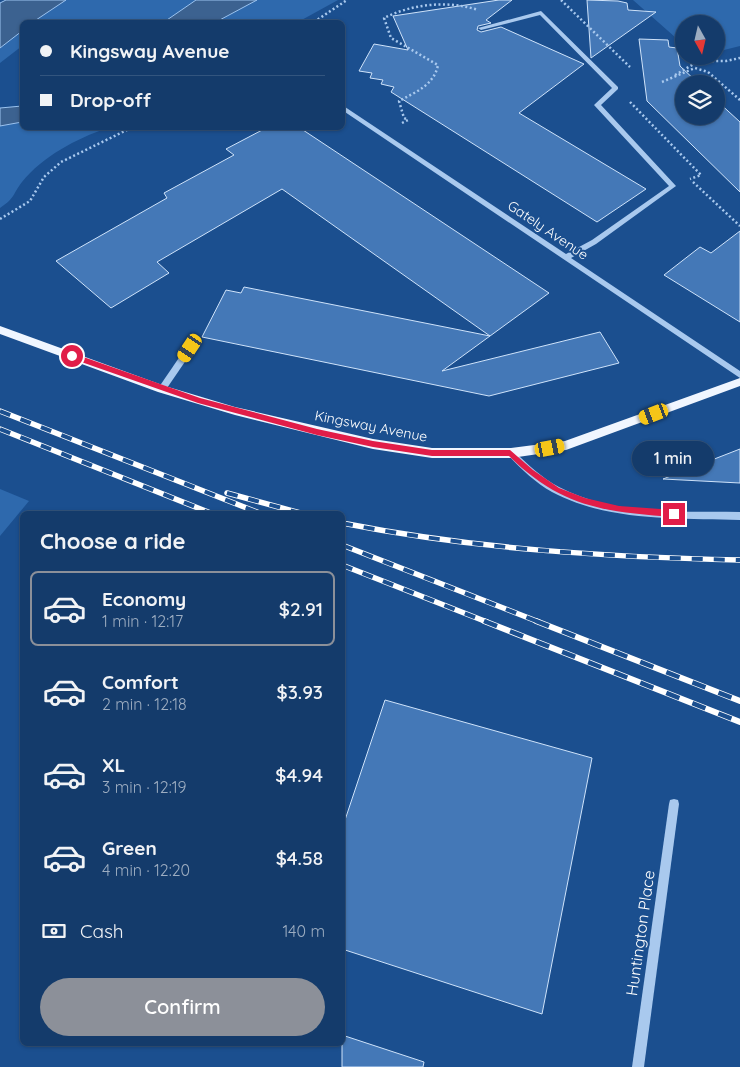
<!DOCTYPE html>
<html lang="en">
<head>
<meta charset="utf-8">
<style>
	:root { --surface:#143b6b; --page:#214673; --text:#f1f3f6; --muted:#9dadc1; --line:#33557e; --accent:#8c9099 }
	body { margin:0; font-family:Quicksand,sans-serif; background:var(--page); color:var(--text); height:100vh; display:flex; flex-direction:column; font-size:19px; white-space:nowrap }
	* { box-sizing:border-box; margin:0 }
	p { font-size:16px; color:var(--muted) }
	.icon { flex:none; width:28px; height:28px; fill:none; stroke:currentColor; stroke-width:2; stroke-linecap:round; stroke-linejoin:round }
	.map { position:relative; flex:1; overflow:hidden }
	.panel { position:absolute; left:20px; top:511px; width:325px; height:535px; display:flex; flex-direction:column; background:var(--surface); border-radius:8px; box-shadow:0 1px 4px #0004,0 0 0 1px var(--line) }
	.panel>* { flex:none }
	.top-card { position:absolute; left:20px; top:20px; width:325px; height:110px; border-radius:8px; box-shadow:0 1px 4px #0004,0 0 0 1px var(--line); display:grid; align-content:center; height:110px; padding:0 20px; background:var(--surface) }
	.needle { width:32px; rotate:172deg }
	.buttons { position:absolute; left:675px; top:15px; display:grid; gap:10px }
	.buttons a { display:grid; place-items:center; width:50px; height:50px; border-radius:50%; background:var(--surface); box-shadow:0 1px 4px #0004,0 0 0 1px var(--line); font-size:25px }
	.end { position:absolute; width:22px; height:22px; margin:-11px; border:6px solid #e11d48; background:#fff; box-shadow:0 0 0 2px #fff }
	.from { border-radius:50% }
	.bubble { position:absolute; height:35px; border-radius:18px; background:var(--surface); box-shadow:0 1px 4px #0004,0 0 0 1px var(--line); font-size:16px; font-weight:600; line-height:35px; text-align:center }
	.car { position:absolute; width:15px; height:30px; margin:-15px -8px; border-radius:6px; box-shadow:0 0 4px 1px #0007; background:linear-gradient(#f5c518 24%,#345 0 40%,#f5c518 0 76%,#345 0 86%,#f5c518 0) }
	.top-card b { display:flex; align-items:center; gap:18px; height:48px; font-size:19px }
	.top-card b+b { border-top:1px solid var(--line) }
	.top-card i { width:12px; height:12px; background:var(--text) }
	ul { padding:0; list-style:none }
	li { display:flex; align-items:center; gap:15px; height:75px; margin:0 10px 8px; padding:0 10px; border:2px solid transparent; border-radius:8px }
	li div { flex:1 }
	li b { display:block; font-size:19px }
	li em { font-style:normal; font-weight:600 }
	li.current { border-color:var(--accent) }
	li>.icon { width:45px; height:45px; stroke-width:1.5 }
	h2 { padding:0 20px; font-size:22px; line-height:60px }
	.pay { display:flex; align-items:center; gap:12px; height:55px; padding:0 20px; font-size:19px }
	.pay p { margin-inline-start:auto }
	.action { display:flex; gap:10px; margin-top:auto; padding:10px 20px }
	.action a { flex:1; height:58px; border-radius:30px; background:var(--accent); color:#fff; font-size:20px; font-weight:600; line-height:58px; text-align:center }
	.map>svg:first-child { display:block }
</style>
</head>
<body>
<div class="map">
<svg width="740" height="1067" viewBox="0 0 740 1067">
	<rect width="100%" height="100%" fill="#1b4f8f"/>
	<g fill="#2e69ad">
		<polygon points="66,0 196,0 164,22 33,22"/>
		<polygon points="257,0 338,0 298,22 216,22"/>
		<polygon points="633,0 740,0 740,46 716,52 716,24 684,24 684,45"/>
		<polygon points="22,31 22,46 0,63 0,48"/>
		<path d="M22,122v6h85c-31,11 -64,28 -85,54 -10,13 -6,15 -22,26v-82z"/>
		<polygon points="0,489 29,501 0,536"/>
	</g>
	<g fill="#3c6290" stroke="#9cc4f0">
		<polygon points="6,0 66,0 33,22 22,22 22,31 0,48 0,3"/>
		<polygon points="196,0 257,0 216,22 164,22"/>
		<polygon points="22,106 22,122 0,126 0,108"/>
	</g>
	<g fill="#4478b7" stroke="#cfe3fa">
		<polygon points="499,0 512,0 486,20 491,23 478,26 477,30 481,32 501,27 584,64 519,113 646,189 597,222 391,92 394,87 381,84 383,80 370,78 372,73 359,71 374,44 408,50 393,16"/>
		<polygon points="587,0 618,1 627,3 628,10 656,12 591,58"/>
		<polygon points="639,39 668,40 669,47 677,48 680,66 699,84 684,84 684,116 716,116 716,100 740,122 740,192 647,101"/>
		<polygon points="266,128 300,128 549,293 490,336 282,189 157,262 169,273 111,308 56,261 167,198 164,193 234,155 226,149"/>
		<polygon points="740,231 740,322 664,275 700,247 711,253"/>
		<polygon points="244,287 490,336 442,371 600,332 619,363 489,396 202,337 226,290 241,293"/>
		<polygon points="740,449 740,483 663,479"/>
		<polygon points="385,700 592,758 542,1014 342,949 342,829"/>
		<polygon points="342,1035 424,1062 423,1067 342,1067"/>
	</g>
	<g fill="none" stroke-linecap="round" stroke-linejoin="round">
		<g stroke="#a9c9ee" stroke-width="2.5" stroke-dasharray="2 2.5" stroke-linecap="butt">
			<polyline points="561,0 630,67"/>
			<polyline points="314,22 347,0"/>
			<polyline points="675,75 699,61 726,61 740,58"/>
			<polyline points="662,82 695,68 708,72 740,100"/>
			<polyline points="630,102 701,175 690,179"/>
			<path d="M402,123l6,-3 -4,-2 -5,-17c17,-9 35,-16 39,-36l-47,-27 -7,-20c28,-14 64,-18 94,-8"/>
			<polyline points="693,182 740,226"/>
			<polyline points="0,219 30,201 44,177 61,162 131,128"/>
		</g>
		<g fill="#a9c9ee" fill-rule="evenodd">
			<polygon points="541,11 618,87 618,89 601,105 676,186 596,244 571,258 740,371 740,378 342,110 342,105 566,254 592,240 669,186 594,105 612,88 540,15 481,30 478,28"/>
			<polygon points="190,345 193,346 194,348 193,350 165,391 159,391 158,389 159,387 187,346"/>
			<path d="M511,450l3,1c13,13 28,27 45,36 55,29 121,24 181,25v8c-63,-2 -131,2 -188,-28 -16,-9 -31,-23 -44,-37l-1,-2 1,-2z"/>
			<polygon points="674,799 678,800 679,804 644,1067 632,1067 669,804 670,800"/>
		</g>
		<polygon fill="#f0f6ff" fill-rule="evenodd" points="0,326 165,386 235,407 373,439 432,448 511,448 565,441 740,378 740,386 566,450 511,458 432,458 373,449 235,415 158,392 0,334"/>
		<g stroke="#fff" stroke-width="5.5">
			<g id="rail-far1">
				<polyline points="0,411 262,514"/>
				<polyline points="0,429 213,514"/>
				<polyline points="227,493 304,514"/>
				<path d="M342,523c132,26 264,34 398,37"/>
				<polyline points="342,545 539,622"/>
				<polyline points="342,565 487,622"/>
			</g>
		</g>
		<g stroke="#fff" stroke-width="6">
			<g id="rail">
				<polyline points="484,621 740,722"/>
				<polyline points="536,621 740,701"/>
			</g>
		</g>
		<use href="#rail-far1" stroke="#1b4f8f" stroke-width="4" stroke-dasharray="11" stroke-linecap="butt"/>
		<use href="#rail" stroke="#1b4f8f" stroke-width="4.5" stroke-dasharray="14" stroke-linecap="butt"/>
	</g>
	<path fill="#e11d48" d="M72,353l128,45 117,31 56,12 59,9h78l23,20 26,18 26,10 34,8 55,4 4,4 -4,3c-70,-5 -113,-10 -165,-61h-77l-59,-9 -56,-12 -119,-32 -128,-45v-4z"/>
	<g text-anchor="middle" stroke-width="4" stroke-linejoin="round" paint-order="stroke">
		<g font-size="14" fill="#fff" stroke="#1b4f8f">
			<text transform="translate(548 230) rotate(34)" y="5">Gately Avenue</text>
			<text transform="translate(371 426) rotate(11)" y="5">Kingsway Avenue</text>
		</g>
		<g font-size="16" fill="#fff" stroke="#1b4f8f">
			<text transform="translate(640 933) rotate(-82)" y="6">Huntington Place</text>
		</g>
	</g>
</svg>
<div class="buttons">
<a><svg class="needle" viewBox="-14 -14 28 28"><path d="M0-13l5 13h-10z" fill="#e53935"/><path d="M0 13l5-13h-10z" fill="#9dadc1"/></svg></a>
<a><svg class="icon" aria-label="layers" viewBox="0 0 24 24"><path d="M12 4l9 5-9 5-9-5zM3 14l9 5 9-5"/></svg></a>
</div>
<i class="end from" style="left:72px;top:356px"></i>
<i class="end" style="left:674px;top:514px"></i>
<div class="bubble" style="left:632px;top:441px;width:82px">1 min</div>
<i class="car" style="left:190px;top:348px;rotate:214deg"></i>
<i class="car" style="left:654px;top:414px;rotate:249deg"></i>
<i class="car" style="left:550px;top:448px;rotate:79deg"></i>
<div class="top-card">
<b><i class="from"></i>Kingsway Avenue</b>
<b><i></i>Drop-off</b>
</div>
<section class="panel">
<h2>Choose a ride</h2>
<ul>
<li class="current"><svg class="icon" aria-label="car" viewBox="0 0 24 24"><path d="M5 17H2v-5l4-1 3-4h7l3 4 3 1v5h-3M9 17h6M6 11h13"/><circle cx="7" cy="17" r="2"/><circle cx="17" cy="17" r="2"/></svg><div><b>Economy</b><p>1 min · 12:17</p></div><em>$2.91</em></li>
<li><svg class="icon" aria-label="car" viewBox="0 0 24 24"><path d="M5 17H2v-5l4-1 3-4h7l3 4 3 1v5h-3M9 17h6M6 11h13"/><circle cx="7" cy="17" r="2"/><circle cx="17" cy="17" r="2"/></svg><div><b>Comfort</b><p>2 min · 12:18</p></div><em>$3.93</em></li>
<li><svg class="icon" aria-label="car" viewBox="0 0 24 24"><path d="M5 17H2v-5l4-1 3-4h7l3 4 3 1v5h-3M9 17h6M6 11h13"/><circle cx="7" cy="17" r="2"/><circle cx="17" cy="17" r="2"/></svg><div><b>XL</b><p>3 min · 12:19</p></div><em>$4.94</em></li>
<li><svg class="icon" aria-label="car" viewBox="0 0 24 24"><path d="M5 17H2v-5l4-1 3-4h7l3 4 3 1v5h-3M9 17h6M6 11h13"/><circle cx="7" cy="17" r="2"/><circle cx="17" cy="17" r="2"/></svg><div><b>Green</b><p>4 min · 12:20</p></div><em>$4.58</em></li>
</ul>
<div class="pay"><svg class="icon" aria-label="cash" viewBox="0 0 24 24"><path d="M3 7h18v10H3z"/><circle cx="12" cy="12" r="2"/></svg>Cash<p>140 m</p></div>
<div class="action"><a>Confirm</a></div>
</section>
</div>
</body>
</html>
